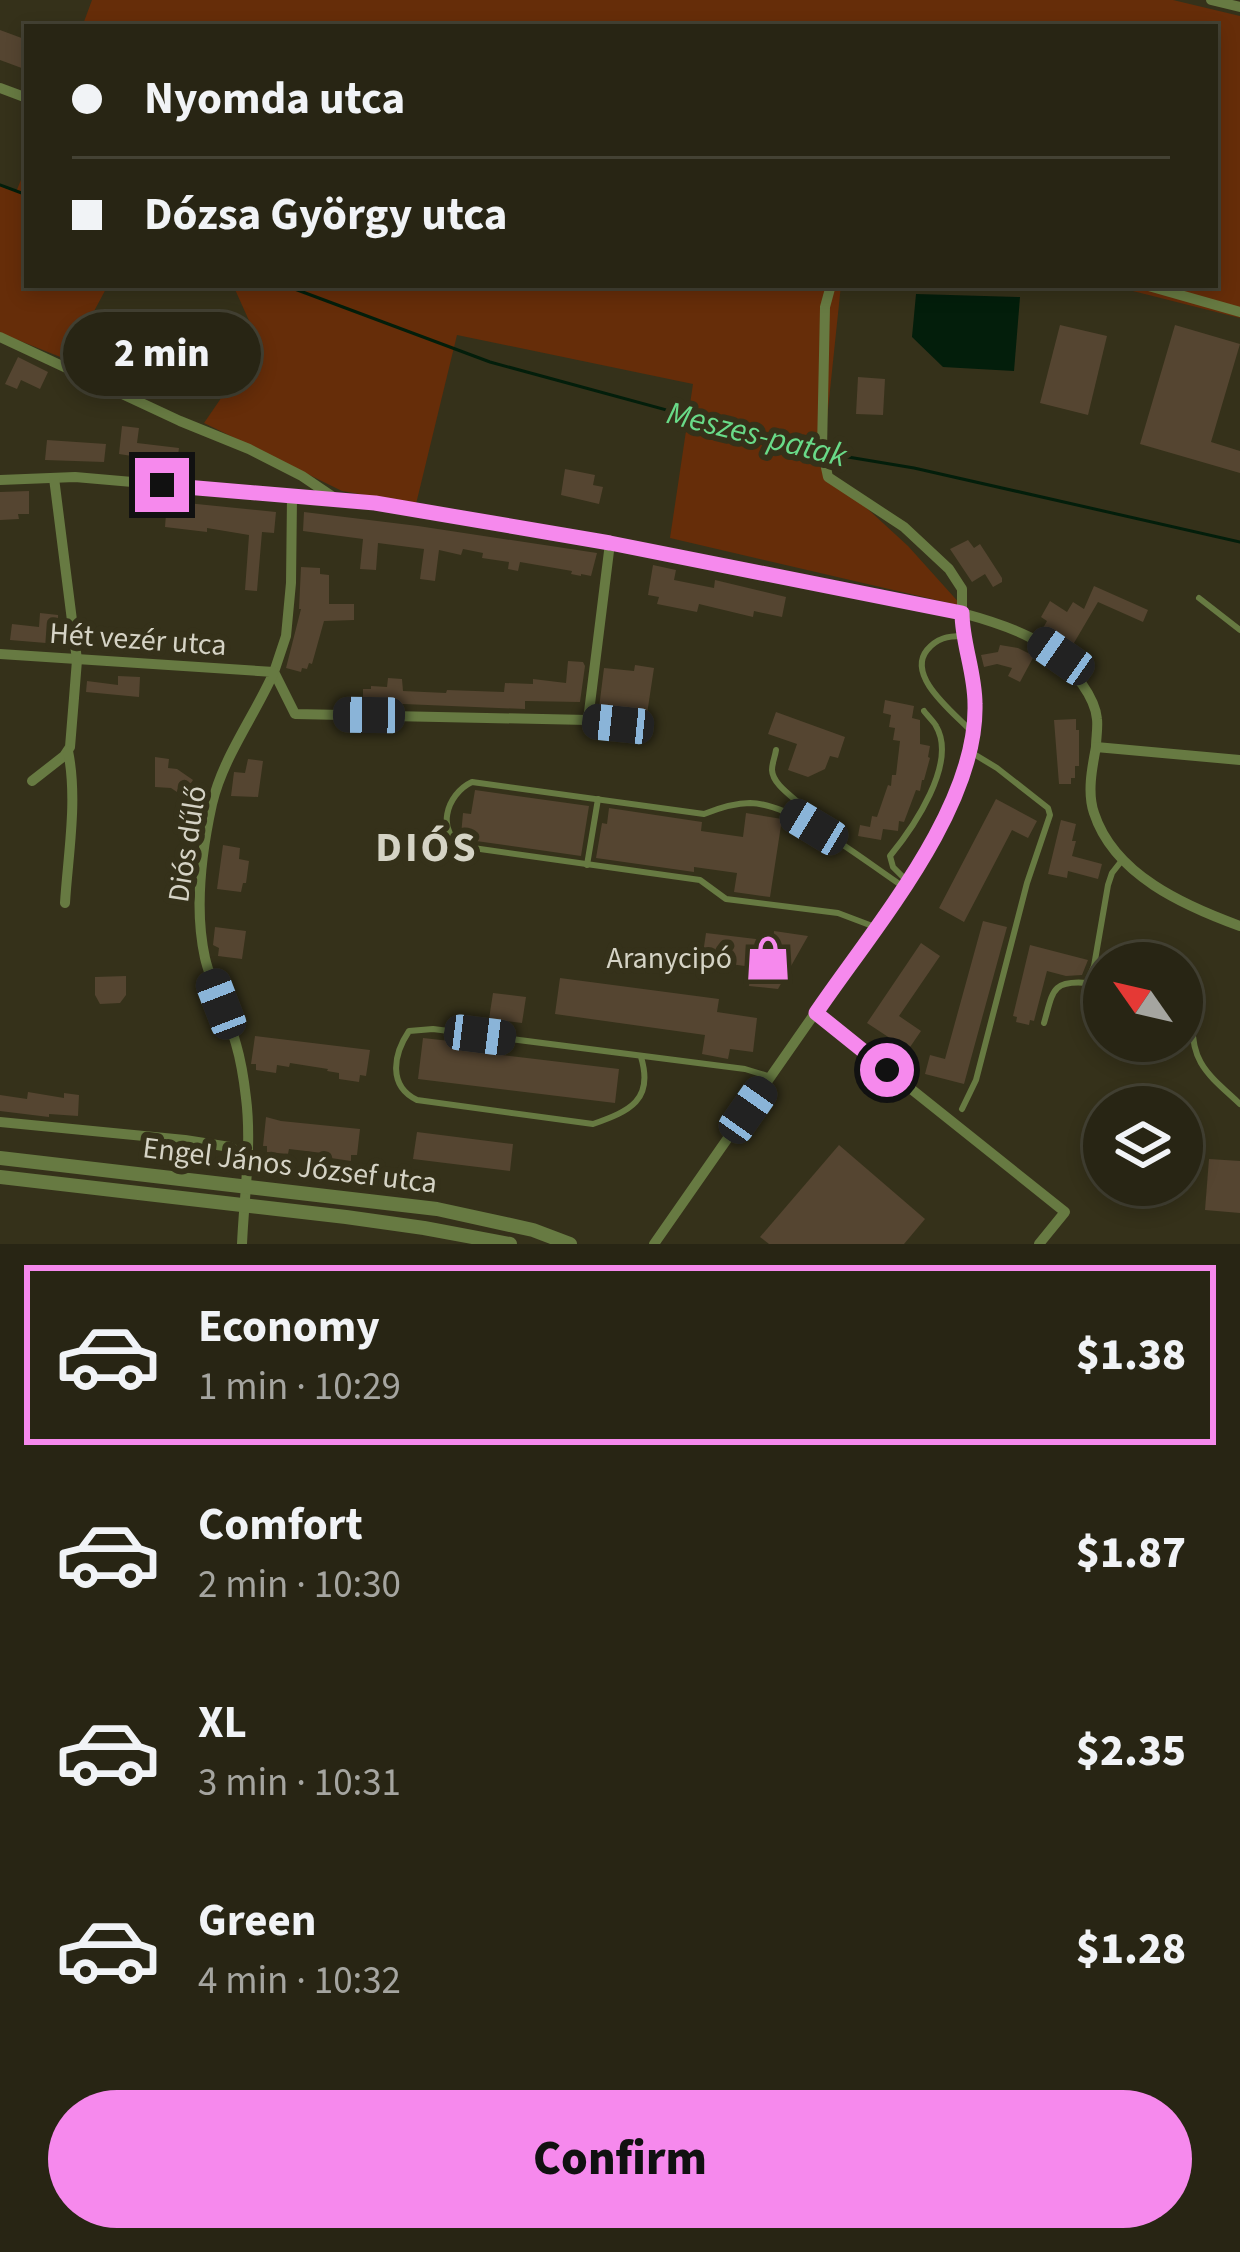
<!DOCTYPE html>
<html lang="en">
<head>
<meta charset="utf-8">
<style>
	:root { --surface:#282514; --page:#343122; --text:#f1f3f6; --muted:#a5a5a0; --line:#444234; --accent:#f689ed }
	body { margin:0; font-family:"Source Sans 3",sans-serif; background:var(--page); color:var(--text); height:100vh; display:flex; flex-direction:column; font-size:45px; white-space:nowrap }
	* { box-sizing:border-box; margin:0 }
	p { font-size:39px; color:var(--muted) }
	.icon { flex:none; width:66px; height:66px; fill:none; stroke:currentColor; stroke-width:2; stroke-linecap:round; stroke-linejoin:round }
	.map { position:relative; height:1244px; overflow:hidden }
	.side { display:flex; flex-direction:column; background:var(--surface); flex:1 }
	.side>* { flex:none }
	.hud { position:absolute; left:24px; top:24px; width:1194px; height:264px; border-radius:0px; box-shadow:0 6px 18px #0003,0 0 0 3px var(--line); display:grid; align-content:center; height:264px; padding:0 48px; background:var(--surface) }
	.needle { width:78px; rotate:304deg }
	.buttons { position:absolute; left:1083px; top:942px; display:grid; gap:24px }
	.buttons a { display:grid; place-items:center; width:120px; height:120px; border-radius:50%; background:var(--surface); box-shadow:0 6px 18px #0003,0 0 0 3px var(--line); font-size:60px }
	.end { position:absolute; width:54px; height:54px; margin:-27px; border:15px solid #f689ed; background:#111; box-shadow:0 0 0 6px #111 }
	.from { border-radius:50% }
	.bubble { position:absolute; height:84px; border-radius:42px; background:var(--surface); box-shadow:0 6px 18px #0003,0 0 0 3px var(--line); font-size:39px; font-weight:800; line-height:84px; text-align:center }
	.car { position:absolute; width:36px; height:72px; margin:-36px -18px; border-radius:15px; box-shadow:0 0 9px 3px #0007; background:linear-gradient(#222 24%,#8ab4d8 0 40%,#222 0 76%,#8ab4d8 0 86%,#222 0) }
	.hud b { display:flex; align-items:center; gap:42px; height:114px; font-size:45px }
	.hud b+b { border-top:3px solid var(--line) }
	.hud i { width:30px; height:30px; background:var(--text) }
	ul { padding:21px 0 0; list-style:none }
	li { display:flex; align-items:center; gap:36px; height:180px; margin:0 24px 18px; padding:0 24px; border:6px solid transparent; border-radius:0px }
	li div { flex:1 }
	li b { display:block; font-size:45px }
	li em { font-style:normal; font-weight:800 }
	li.active { border-color:var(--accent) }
	li>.icon { width:108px; height:108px; stroke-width:1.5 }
	.cta { display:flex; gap:24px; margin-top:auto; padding:24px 48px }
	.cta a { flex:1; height:138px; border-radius:72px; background:var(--accent); color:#111; font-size:48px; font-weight:800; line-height:138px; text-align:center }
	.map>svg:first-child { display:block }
</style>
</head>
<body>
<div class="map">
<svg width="1240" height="1244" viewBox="0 0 1240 1244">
	<rect width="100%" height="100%" fill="#35311a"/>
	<g fill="#662d09">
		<polygon points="92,0 1173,0 1240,16 1240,318 1109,285 1215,285 1215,27 82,27"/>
		<polygon points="27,165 27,285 108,285 68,360 0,333 0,186 16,192"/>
		<polygon points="233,285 841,285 822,467 908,546 962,606 670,538 693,384 457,335 416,504 342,491 204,423 259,343"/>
	</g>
	<polygon fill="#031e0b" points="916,294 1020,297 1014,371 943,367 912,337"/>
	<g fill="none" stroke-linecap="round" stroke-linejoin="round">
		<g stroke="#031e0b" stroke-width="3">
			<polyline points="0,185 27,195"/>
			<polyline points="284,285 490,362 821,452"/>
			<polyline points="830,454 914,468 1240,542"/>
		</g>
	</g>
	<g fill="#554531">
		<polygon points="0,30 27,40 27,70 0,60"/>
		<polygon points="1060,325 1107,336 1088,415 1040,403"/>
		<polygon points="1175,325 1240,344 1211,442 1240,451 1240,473 1140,444"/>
		<polygon points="162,340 185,346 181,360 199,365 195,378 164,370 169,354 158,352"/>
		<polygon points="18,357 48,372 40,389 21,380 17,389 5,384"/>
		<polygon points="858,377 885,379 883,415 856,414"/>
		<polygon points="122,426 139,428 137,443 179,448 177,463 119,454"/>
		<polygon points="47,440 106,444 104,462 45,460"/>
		<polygon points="565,469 595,475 593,485 603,487 599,504 561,495"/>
		<polygon points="29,491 29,514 18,514 19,519 0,520 0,492"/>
		<polygon points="167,501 276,512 274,533 262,532 257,591 245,590 249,535 207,528 207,532 165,527"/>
		<polygon points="304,512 418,526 597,553 591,576 581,574 581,576 571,574 572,571 520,562 518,571 508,569 509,562 482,558 483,553 463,549 461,555 439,550 435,581 420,579 424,549 378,543 376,570 360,569 363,539 303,531"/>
		<polygon points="968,540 974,548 980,544 1002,578 1002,582 993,587 985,574 972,582 950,549"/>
		<polygon points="653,565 676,570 674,580 714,588 715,580 786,597 782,617 754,611 753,617 699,604 697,612 657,604 659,597 648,595"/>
		<polygon points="301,567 320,568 320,574 329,575 329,604 354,604 354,620 324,621 312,664 309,663 307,669 302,668 301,672 286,668 301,609 299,609"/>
		<polygon points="1094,586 1148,610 1143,622 1098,602 1071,648 1042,630 1047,621 1041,617 1050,601 1067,612 1073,602 1084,609"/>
		<polygon points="40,613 58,615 58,644 10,640 12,624 39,627"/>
		<polygon points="1000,645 1018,648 1034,656 1020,682 1008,676 1012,668 997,664 984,667 981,655 998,652"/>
		<polygon points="568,661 583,662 585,666 580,702 525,701 525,709 380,703 380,706 363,705 363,689 371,689 371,686 387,687 388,678 402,679 403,691 446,693 447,690 504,692 505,683 533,684 533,679 566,683"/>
		<polygon points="635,665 654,668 647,714 599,708 604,668 634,671"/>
		<polygon points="118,676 140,677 139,697 86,692 87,681 118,685"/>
		<polygon points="885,700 914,706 912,718 920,720 920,744 930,746 928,757 930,758 924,780 922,780 920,791 916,790 904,822 899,821 898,831 883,829 881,840 858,836 860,825 870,827 872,816 877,817 888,785 891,786 892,775 896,775 900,741 893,740 895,728 889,727 891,715 883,713"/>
		<polygon points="776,712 845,737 838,758 830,756 825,769 808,777 788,770 797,744 768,734"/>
		<polygon points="1076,719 1076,730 1079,730 1079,766 1075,766 1075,778 1071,778 1071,784 1059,784 1054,720"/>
		<polygon points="155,757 169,759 168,768 177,769 193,780 183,796 171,788 155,787"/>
		<polygon points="248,759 263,761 258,797 231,796 234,772 245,773"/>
		<polygon points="475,790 589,806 581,856 469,840 461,835 463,813 471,814"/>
		<polygon points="996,799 1037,821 1028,838 1012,830 964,922 939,908"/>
		<polygon points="609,808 702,822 701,831 743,837 746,813 782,819 770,897 734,892 737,873 694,867 694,872 596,858 602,823 607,824"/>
		<polygon points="1061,820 1076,824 1072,841 1076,841 1072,856 1102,864 1098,879 1068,871 1067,878 1048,874"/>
		<polygon points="223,845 240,848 239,859 249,861 246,883 243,883 241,892 217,889"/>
		<polygon points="983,921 1007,927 964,1084 925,1074 930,1055 945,1059"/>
		<polygon points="215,927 246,931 242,959 218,956 219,948 213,945"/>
		<polygon points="774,931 808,936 778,989 749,986 752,967 702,960 706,933 773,941"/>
		<polygon points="921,943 940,956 899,1016 921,1031 908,1050 867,1023"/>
		<polygon points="1030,945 1088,960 1082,975 1066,976 1047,971 1034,1021 1030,1020 1029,1025 1016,1022 1017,1017 1013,1016"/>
		<polygon points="126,976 126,995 120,1003 100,1004 95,995 95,977"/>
		<polygon points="560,978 719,999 717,1012 757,1018 753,1052 730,1049 728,1059 702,1054 705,1035 555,1014"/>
		<polygon points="493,993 526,997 522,1023 489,1019"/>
		<polygon points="255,1036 370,1050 366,1076 360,1075 359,1082 339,1079 339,1073 327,1071 328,1069 290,1063 289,1067 277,1065 276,1073 256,1070 256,1064 251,1064"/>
		<polygon points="423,1038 477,1044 476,1052 619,1069 615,1103 418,1079"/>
		<polygon points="28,1092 64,1098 64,1093 79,1095 78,1116 49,1114 49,1117 0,1111 0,1095 27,1099"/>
		<polygon points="266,1117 281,1121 360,1129 357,1155 351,1155 351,1161 331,1158 331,1154 289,1149 288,1154 267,1152 267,1146 263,1146"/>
		<polygon points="417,1132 513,1144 510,1171 413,1159"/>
		<polygon points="839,1145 925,1219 904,1244 769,1244 760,1237"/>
		<polygon points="1209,1159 1240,1161 1240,1213 1205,1210"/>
	</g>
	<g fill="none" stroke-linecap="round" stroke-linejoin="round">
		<g stroke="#677a42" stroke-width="6">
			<polyline points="1199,598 1240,630"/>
			<path d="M962,636c-14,0 -25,2 -35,14 -21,26 26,62 43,80"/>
			<path d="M776,750c-1,7 -4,13 -4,20 1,21 41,36 50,60"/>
			<polyline points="587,865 598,799"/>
			<path d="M907,881l-14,-14 -3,-11c23,-28 68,-93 46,-130 -1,-3 -11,-13 -12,-15"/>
			<path d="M875,927l-37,-14 -112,-14 -26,-19 -234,-33c-32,-13 -20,-53 6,-65l232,32c15,-6 30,-11 46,-11 45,1 113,57 151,82"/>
			<path d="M1193,1016c-4,47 16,59 47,88"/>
			<path d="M1044,1023c9,-31 7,-43 43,-40l7,-17 14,-81 4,-12 11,-14"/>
			<path d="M641,1057c13,43 -11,54 -48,67l-176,-24c-29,-14 -24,-45 -8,-69l24,-2 312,40 23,7"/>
			<polyline points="962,1109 976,1080 1027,883 1050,815 1048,808 997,768 969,751"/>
		</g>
		<g stroke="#677a42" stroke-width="10">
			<polyline points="1211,0 1240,7"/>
			<polyline points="0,88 27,98"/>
			<polyline points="1145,285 1240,312"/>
			<polyline points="0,337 180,421 249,449 302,476 336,499"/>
			<path d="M0,480l75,-3 300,26 235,40 352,70c48,13 93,28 120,71 7,10 14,23 15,35 1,9 -1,19 -1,28"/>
			<polyline points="292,497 291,583 286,636 274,672 295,714 588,720 610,543"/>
			<path d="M0,654l274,18c-20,45 -51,85 -62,132 -11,50 -18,104 -7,154 7,30 23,57 31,86 5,17 8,36 10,54 6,47 -2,99 -4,146"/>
			<polyline points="588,720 647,727"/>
			<path d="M1240,760l-144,-13c-4,21 -9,46 -2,66 20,62 91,93 146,113"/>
			<polyline points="32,781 64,756 70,747 74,698 77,660 54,478"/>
			<path d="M65,903c3,-49 13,-103 3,-152"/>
			<polyline points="816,1013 1065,1212 1039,1244"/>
			<polyline points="0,1122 185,1140 230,1147 246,1156"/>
			<polyline points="654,1244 907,881 939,831 962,782 976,706 968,649 962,636 962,589 949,569 904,527 828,477 822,449 825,307 831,285"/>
		</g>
		<g stroke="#677a42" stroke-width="14">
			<polyline points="0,1158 437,1209 533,1230 570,1244"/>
			<polyline points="0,1177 346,1217 424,1228 510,1244"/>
		</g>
	</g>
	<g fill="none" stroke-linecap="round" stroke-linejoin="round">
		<path stroke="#f689ed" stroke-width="15" d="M162,485l213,18 235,40 352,70c0,30 13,59 13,91 3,104 -102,225 -159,309l71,57"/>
	</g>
	<defs>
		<g id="shop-bare" transform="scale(3.6)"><path d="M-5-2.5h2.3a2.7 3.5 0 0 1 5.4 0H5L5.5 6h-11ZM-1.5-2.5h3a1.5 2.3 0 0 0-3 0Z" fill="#f689ed" stroke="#35311a" stroke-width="2.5" paint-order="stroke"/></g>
	</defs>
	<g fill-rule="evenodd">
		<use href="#shop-bare" x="768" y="958"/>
	</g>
	<g text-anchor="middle" stroke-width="12" stroke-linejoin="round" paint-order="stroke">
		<g font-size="30" fill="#d5d3c5" stroke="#35311a">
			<text transform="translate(138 639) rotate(4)" y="10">Hét vezér utca</text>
			<text transform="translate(187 844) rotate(-81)" y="10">Diós dűlő</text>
			<text transform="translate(290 1165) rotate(7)" y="10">Engel János József utca</text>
		</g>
		<g font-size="30" fill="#d5d3c5" stroke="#35311a" text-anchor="end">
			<text x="732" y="968">Aranycipó</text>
		</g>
		<g font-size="33" font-style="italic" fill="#69da88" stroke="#35311a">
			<text transform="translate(757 433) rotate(14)" y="12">Meszes-patak</text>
		</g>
		<g font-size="42" font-weight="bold" letter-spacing="3" fill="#d5d3c5" stroke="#35311a">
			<text x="427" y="861">DIÓS</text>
		</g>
	</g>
</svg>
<div class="buttons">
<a><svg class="needle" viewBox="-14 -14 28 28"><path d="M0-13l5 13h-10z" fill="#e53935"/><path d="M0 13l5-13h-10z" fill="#a5a5a0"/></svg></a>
<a><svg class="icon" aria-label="layers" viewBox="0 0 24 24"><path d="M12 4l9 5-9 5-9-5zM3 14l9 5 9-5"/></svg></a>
</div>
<i class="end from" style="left:887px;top:1070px"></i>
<i class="end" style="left:162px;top:485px"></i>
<div class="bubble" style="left:63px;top:312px;width:198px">2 min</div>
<i class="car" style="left:1061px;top:656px;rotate:305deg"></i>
<i class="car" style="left:369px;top:715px;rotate:271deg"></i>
<i class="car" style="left:618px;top:724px;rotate:276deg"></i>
<i class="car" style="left:814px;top:827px;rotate:301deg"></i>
<i class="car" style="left:221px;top:1004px;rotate:339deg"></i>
<i class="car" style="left:480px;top:1035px;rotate:97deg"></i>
<i class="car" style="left:748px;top:1110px;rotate:35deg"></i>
<div class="hud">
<b><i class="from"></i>Nyomda utca</b>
<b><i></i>Dózsa György utca</b>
</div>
</div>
<section class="side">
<ul>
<li class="active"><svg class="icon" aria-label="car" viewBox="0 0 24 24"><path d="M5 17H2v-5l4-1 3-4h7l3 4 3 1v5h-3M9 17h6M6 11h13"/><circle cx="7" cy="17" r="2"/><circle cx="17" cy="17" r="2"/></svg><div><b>Economy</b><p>1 min · 10:29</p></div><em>$1.38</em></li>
<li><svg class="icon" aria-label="car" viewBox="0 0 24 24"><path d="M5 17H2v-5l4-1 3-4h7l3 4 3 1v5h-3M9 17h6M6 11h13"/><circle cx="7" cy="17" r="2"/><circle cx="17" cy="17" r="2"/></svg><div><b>Comfort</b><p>2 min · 10:30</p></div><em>$1.87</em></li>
<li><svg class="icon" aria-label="car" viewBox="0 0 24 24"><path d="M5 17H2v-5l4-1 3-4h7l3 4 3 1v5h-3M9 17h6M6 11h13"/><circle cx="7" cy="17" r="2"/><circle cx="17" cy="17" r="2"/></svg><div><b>XL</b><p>3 min · 10:31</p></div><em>$2.35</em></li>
<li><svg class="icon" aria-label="car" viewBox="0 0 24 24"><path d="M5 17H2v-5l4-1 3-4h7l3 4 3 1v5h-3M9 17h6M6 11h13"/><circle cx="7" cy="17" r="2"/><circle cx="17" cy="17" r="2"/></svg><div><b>Green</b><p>4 min · 10:32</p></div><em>$1.28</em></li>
</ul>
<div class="cta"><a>Confirm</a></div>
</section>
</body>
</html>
